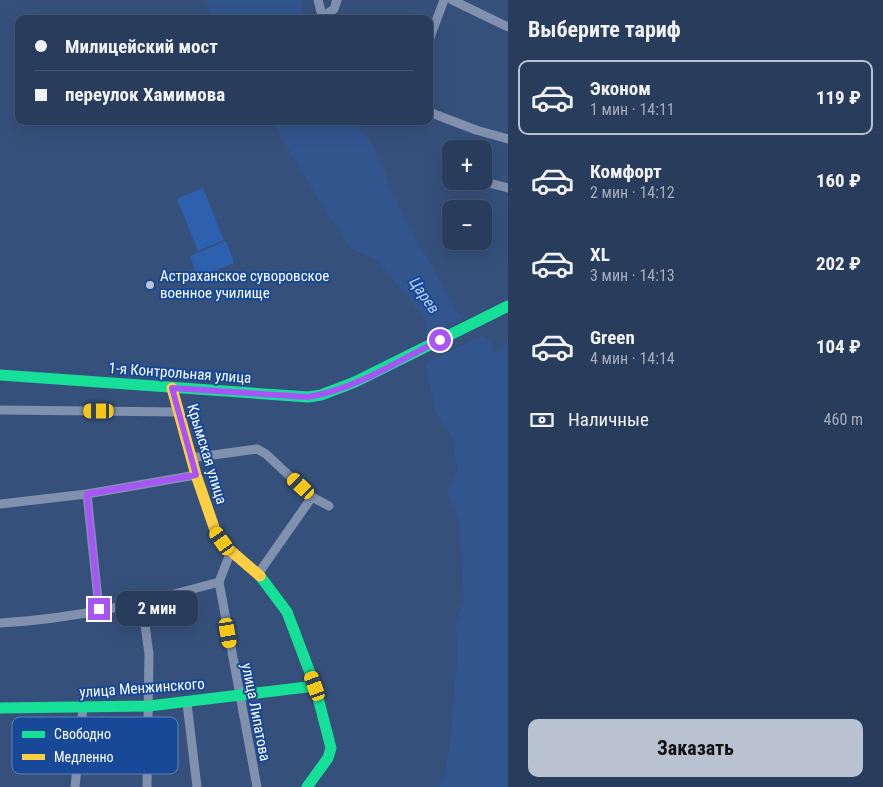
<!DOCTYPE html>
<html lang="ru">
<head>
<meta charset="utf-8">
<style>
	:root { --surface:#283c5c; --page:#344765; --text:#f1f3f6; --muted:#a5adbb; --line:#445672; --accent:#b8c2d1 }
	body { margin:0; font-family:"Roboto Condensed",sans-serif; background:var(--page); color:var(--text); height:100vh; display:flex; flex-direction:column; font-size:19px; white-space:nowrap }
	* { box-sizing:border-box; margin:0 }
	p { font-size:16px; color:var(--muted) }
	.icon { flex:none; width:28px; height:28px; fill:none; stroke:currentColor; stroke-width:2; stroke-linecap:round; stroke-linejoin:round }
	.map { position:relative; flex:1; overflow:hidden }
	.sheet { display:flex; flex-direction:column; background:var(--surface); width:375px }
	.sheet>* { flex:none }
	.top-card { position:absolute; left:15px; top:15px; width:418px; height:110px; border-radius:10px; box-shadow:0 5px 20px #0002,0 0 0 1px var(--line); display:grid; align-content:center; height:110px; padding:0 20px; background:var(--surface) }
	.fabs { position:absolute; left:442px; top:140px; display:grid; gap:10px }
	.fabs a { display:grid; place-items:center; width:50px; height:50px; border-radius:10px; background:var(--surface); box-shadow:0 5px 20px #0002,0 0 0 1px var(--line); font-size:25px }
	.end { position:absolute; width:22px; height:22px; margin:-11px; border:6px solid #a855f7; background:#fff; box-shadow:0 0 0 2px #fff }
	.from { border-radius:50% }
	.bubble { position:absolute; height:35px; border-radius:10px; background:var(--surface); box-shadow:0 5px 20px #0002,0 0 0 1px var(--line); font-size:16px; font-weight:700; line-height:35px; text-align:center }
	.car { position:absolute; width:15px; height:30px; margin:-15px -8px; border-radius:6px; box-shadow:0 0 4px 1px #0007; background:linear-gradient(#f5c518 24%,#345 0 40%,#f5c518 0 76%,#345 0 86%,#f5c518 0) }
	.top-card b { display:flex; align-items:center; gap:18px; height:48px; font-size:19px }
	.top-card b+b { border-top:1px solid var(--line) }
	.top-card i { width:12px; height:12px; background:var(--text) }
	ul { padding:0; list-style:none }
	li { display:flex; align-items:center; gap:15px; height:75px; margin:0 10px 8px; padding:0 10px; border:2px solid transparent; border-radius:10px }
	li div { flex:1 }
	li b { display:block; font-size:19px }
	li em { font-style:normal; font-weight:700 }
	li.current { border-color:var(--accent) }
	li>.icon { width:45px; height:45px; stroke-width:1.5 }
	h2 { padding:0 20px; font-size:22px; line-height:60px }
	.pay { display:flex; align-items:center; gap:12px; height:55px; padding:0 20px; font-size:19px }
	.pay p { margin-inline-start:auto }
	.button { display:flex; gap:10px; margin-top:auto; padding:10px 20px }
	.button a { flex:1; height:58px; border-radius:10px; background:var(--accent); color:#111; font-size:20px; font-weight:700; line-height:58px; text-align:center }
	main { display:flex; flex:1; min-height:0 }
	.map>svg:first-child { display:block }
</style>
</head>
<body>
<main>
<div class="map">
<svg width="508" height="787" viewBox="0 0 508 787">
	<rect width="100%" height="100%" fill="#35507b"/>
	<g fill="#2d60ae">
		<polygon points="203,188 224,240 198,251 177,199"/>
		<polygon points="226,241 234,263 198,277 190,256"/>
	</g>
	<g fill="#32558e">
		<polygon points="206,0 301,0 305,19 212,19"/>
		<polygon points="271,121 356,121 377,152 396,202 457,312 493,345 492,351 499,352 502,345 508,343 508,787 439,787 445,774 450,739 457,661 456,624 464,598 459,522 447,490 458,470 452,437 436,413 427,372 426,320 378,261 352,249 325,210"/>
	</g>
	<polygon fill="#35507b" points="465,317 484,335 424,364 424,337"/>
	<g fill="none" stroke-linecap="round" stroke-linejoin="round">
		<g stroke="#7f91ad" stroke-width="9">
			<polyline points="318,0 323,19"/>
			<polyline points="452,0 508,27"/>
			<polyline points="323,17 334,9 337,0"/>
			<polyline points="429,40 444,0"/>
			<polyline points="429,112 476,130 508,139"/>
			<polyline points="481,181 508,188"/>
			<polyline points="0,410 179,412"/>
			<polyline points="191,458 257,449 266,454 312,497 329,506"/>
			<polyline points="87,494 99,609"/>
			<polyline points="0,504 87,494 196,475"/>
			<polyline points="258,574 312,497"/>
			<polyline points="219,582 257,787"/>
			<polyline points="142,603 149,654 147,787"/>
			<path d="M0,623c75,-4 147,-21 219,-41l12,-31"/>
			<polyline points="187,703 197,787"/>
			<polyline points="75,787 83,708"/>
		</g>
		<g stroke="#16e098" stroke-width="11">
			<polyline points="0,375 308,397 321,395 355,382 508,306"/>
			<polyline points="260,576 287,612 315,686 331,748 328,758 307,787"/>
			<polyline points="0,708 149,706 315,686"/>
		</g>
		<polyline stroke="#ffcf43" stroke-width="11" points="172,388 196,475 216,533 231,551 260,576"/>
	</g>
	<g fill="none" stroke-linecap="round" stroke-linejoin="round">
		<path stroke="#a855f7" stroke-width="6" d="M99,609l-12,-115 109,-19 -24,-87 136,9c46,-7 90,-36 132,-57"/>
	</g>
	<circle fill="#b8c2d1" stroke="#184998" stroke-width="2" cx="150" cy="285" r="5"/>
	<g text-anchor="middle" stroke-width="4" stroke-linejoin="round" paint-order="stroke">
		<g font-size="15" fill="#fff" stroke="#184998" text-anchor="start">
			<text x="160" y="281">Астраханское суворовское<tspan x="160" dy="17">военное училище</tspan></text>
		</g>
		<g font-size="15" fill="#fff" stroke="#184998">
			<text transform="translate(180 373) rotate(4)" y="5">1-я Контрольная улица</text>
			<text transform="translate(207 454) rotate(73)" y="5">Крымская улица</text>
			<text transform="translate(142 688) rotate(-4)" y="5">улица Менжинского</text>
			<text transform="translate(256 712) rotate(79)" y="5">улица Липатова</text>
		</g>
		<g font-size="16" font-style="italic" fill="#b9d2f8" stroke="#184998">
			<text transform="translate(425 295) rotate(56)" y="6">Царев</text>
		</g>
	</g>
	<rect x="12" y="717" width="166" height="57" rx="8" fill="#184998" stroke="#5d80b7" stroke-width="1"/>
	<rect x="22" y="731" width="23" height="7" fill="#16e098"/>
	<rect x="22" y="754" width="23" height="6" fill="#ffcf43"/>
	<g font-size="14" fill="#fff">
		<text x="54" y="739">Свободно</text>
		<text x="54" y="762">Медленно</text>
	</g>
</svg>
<div class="fabs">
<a>+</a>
<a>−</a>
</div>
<i class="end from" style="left:440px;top:340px"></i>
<i class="end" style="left:99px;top:609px"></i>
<div class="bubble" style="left:116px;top:591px;width:82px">2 мин</div>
<i class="car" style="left:99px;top:411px;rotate:270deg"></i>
<i class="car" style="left:301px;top:486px;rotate:313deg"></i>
<i class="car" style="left:222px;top:541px;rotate:325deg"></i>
<i class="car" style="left:228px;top:633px;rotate:170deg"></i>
<i class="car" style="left:315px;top:686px;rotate:340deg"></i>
<div class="top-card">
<b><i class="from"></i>Милицейский мост</b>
<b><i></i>переулок Хамимова</b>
</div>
</div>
<section class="sheet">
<h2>Выберите тариф</h2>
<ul>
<li class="current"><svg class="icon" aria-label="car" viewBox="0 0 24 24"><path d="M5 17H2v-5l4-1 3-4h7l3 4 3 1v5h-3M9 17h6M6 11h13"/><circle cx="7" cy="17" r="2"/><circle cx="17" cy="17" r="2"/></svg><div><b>Эконом</b><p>1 мин · 14:11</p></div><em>119 ₽</em></li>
<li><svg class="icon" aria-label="car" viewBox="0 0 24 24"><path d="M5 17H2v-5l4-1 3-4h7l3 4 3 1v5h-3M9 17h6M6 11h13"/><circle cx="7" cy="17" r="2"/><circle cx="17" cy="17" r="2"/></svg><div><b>Комфорт</b><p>2 мин · 14:12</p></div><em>160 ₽</em></li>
<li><svg class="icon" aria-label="car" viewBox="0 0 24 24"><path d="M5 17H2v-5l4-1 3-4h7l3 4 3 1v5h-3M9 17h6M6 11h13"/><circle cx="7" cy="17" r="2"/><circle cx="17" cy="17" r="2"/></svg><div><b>XL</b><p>3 мин · 14:13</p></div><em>202 ₽</em></li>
<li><svg class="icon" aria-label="car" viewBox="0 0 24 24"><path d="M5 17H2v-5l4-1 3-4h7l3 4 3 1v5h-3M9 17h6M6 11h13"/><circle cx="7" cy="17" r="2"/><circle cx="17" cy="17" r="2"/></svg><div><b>Green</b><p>4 мин · 14:14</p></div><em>104 ₽</em></li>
</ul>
<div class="pay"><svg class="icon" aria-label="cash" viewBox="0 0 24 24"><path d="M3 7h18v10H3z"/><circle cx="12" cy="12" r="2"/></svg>Наличные<p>460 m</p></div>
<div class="button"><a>Заказать</a></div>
</section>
</main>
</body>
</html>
